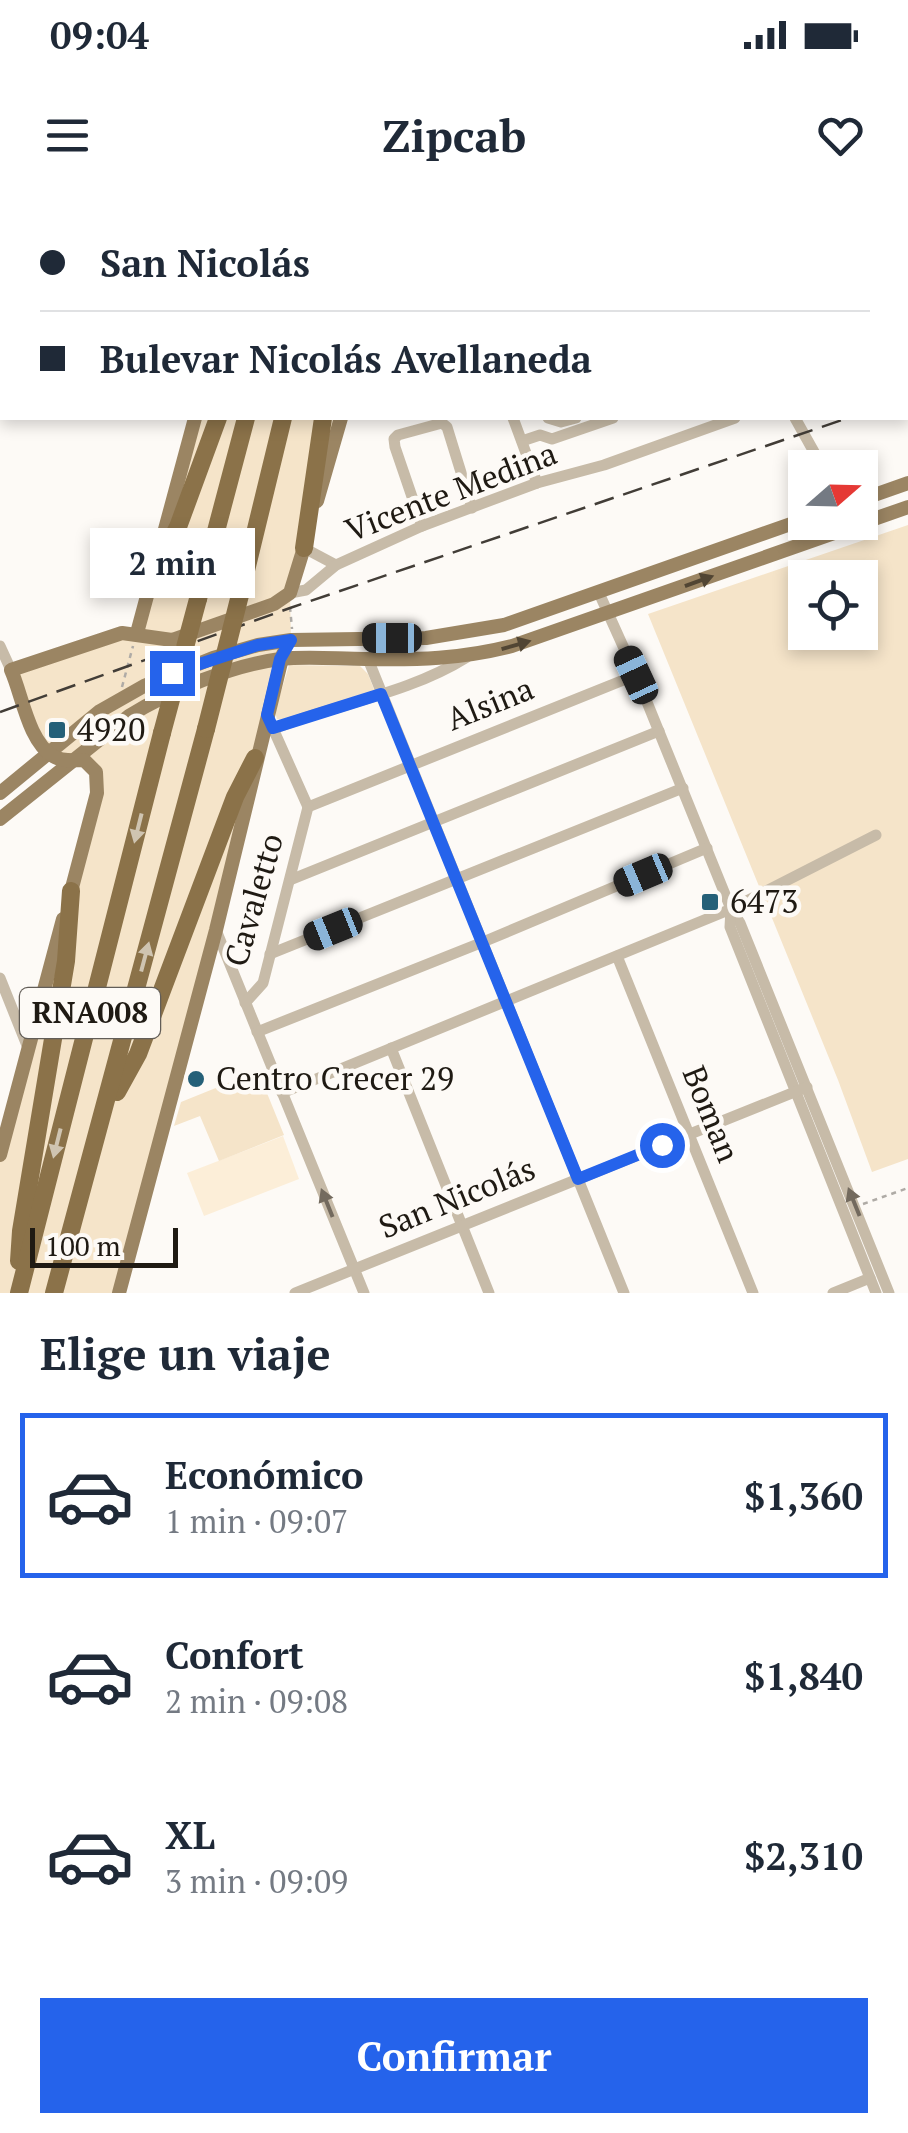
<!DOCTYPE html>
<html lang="es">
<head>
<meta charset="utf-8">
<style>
	:root { --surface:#fff; --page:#f6f6f7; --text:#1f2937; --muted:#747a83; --line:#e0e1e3; --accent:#2563eb }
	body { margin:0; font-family:"PT Serif",serif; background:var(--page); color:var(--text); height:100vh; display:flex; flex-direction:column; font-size:38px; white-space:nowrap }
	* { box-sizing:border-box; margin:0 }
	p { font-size:32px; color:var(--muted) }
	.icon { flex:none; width:55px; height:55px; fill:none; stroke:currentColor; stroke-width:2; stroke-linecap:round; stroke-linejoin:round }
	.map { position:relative; height:1093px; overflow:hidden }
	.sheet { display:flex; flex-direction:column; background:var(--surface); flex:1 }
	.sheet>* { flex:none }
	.hud { position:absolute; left:0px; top:0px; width:910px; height:220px; box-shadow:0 5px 15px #0003; display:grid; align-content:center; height:220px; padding:0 40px; background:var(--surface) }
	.needle { width:65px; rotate:70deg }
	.controls { position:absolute; left:788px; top:250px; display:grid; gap:20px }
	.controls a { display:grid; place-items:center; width:90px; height:90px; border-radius:0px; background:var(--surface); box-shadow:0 5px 15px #0003; font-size:50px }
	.scale { position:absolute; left:30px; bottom:25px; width:148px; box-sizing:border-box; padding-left:10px; border:5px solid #1f1a13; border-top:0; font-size:28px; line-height:35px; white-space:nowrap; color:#1f1a13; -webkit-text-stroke:8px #fdfaf6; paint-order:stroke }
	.end { position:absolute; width:45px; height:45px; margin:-22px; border:12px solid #2563eb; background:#fff; box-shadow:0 0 0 5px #fff }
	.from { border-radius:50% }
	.bubble { position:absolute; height:70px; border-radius:0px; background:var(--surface); box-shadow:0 5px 15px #0003; font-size:32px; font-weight:700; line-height:70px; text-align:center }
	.car { position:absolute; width:30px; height:60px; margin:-30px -15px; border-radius:12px; box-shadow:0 0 8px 2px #0007; background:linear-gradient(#222 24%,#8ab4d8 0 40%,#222 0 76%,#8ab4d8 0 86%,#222 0) }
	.hud b { display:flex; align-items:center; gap:35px; height:95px; font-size:38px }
	.hud b+b { border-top:2px solid var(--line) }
	.hud i { width:25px; height:25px; background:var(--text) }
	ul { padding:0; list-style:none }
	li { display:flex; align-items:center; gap:30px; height:165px; margin:0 20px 15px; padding:0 20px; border:5px solid transparent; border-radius:0px }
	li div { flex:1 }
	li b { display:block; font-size:38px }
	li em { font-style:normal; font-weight:700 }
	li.current { border-color:var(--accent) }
	li>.icon { width:90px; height:90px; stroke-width:1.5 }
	h2 { padding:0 40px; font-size:45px; line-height:120px }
	.primary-button { display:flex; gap:20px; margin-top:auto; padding:20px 40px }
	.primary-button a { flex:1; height:115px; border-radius:0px; background:var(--accent); color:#fff; font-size:40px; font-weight:700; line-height:115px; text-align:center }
	.status { display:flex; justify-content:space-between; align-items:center; height:70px; padding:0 50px; background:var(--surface); direction:ltr }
	.status svg { height:28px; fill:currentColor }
	header { display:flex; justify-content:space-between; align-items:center; height:130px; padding:0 40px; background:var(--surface); font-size:45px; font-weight:700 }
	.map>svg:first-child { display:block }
</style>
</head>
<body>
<div class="status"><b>09:04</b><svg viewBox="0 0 49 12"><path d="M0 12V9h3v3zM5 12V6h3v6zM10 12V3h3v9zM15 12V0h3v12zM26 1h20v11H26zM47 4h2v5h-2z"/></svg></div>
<header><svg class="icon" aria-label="menu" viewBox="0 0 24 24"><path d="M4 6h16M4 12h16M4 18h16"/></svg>Zipcab<svg class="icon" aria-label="heart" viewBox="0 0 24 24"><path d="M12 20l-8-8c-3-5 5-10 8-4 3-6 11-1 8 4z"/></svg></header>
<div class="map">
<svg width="908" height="1093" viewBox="0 0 908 1093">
	<rect width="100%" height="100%" fill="#fdfaf6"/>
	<g fill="#fceed8">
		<polygon points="425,0 908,0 908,138 908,2"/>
		<polygon points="283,936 299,979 204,1016 187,973"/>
	</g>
	<g fill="#f5e4c9" fill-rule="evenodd">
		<polygon points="195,218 341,218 290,393 291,440 280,459 119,1093 0,1093 0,955 96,572 48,554 11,470 137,433"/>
		<path d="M908,325v634l-36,13 -34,-92 -190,-466zM805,378h55v54h-55z"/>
		<polygon points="289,465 360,466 368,474 375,492 284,520 277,519 275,512"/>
		<polygon points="258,871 284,935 219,961 200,916 174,926 181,902"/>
	</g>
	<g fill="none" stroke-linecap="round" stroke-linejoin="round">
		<g stroke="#afaba6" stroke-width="2.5" stroke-dasharray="5 5" stroke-linecap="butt">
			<polyline points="290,407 292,429"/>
			<polyline points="122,487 133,446"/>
			<polyline points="863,1004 908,988"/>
		</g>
		<g stroke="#c7bba8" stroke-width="11">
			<polyline points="96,0 97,2"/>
			<polyline points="425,0 426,2"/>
			<polyline points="462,0 463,2"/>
			<polyline points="706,2 713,0"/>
			<polyline points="873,2 879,0"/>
			<polyline points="513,218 537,283"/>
			<polyline points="548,218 561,222 576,218"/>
			<polyline points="795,218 823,268"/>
			<polyline points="522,241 540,235 552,239 613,218"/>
			<polyline points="422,326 395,247 394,239 398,235 442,223 447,227 472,308"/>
			<polyline points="304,348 336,365"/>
			<polyline points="290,393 306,390 336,365 422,326 537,283 604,265 735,218"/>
			<polyline points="599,393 636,475 731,709 740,723 889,1093"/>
			<polyline points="0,446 11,470"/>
			<polyline points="368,459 624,1093"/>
			<polyline points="271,524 308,607"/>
			<path d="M273,529c63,-25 135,-35 194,-72"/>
			<polyline points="308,607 636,475"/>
			<polyline points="290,680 659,531"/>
			<polyline points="731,709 730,727 876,1093"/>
			<polyline points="216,730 364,1093"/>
			<polyline points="270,754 683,588"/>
			<polyline points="617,756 753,1093"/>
			<polyline points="0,778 28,848"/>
			<polyline points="245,803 263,783 308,607"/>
			<polyline points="257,832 483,742 707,648"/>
			<polyline points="391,848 489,1093"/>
			<polyline points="282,893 731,709 876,635"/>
			<polyline points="295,1093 807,887"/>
			<polyline points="833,1093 870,1078"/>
		</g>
		<g stroke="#9b8563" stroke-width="14">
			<polyline points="251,2 252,0"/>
			<polyline points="399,2 400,0"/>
			<polyline points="860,300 908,283"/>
			<polyline points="317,301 341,218"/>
			<polyline points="137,433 195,218"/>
			<polyline points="0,593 100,511 144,486 213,458 258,445 291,440 426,438 504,425 805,319"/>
			<path d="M0,619l129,-103c40,-25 104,-51 151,-57 28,-3 58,0 86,0 51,1 95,0 146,-13l396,-139"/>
			<path d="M69,699l28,-106 -1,-21 -12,-12c-10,0 -22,2 -31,-4 -25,-15 -31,-62 -42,-86l111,-37 50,7 102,-36 16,-11 16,-52"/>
			<polyline points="0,955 63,719"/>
			<polyline points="119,1093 216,730 283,454"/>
		</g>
		<g stroke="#8b7249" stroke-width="18">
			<polyline points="288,2 289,0"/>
			<polyline points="302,2 303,0"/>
			<polyline points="338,2 338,0"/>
			<polyline points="357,2 358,0"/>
			<polyline points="304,348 323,218"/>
			<polyline points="154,373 178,327 218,218"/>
			<polyline points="240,395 283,218"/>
			<polyline points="198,399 246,218"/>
			<polyline points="117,892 138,854 235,597 255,558"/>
			<polyline points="19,1061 21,1031 66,761 71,691"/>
			<polyline points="19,1093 162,533"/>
			<polyline points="54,1093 206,529"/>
		</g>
		<polyline stroke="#423d37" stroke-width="2.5" stroke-dasharray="20 10" stroke-linecap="butt" points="0,512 290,408 848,218"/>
		<g stroke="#8b7249" stroke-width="18">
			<polyline points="206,529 240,395"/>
			<polyline points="162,533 198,399"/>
		</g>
	</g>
	<defs><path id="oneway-solid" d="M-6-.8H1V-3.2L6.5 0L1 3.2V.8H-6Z" transform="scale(2.5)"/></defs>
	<g fill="#514533">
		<use href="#oneway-solid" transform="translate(699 381) rotate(-20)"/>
		<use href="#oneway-solid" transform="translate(516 445) rotate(-16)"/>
	</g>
	<g fill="#cfc4b1">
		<use href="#oneway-solid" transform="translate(138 628) rotate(104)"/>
		<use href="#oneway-solid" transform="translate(145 757) rotate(-75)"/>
		<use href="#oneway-solid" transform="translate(57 943) rotate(104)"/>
	</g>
	<g fill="#736a5e">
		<use href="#oneway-solid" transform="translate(854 1002) rotate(-112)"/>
		<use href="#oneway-solid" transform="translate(327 1003) rotate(-112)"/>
	</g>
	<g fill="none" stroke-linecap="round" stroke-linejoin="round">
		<polyline stroke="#2563eb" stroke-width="12" points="172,473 258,445 291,440 280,459 267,515 273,528 381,494 578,979 662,945"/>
	</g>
	<g fill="#256078" stroke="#fdfaf6" stroke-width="4">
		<rect x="47" y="520" width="20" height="20" rx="5"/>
		<rect x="700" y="692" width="20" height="20" rx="5"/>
		<circle cx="196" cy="879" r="10"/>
	</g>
	<g text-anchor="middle" stroke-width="9" stroke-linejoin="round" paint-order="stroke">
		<rect fill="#fdfaf6" stroke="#625d57" stroke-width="2.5" x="20" y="788" width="140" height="50" rx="8"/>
		<g font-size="30" font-weight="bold" fill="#1f1a13">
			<text x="90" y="823">RNA008</text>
		</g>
		<g font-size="32" fill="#1f1a13" stroke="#fdfaf6">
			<text transform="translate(451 292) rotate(-21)" y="11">Vicente Medina</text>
			<text transform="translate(490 504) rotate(-22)" y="11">Alsina</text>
			<text transform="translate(254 700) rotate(-74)" y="11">Cavaletto</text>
			<text transform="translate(711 914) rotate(68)" y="11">Boman</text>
			<text transform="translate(457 998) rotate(-22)" y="11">San Nicolás</text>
		</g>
		<g font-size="32" fill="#1f1a13" stroke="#fdfaf6" text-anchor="start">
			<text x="77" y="541">4920</text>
			<text x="730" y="713">6473</text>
			<text x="216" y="890">Centro Crecer 29</text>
		</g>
	</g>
</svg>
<div class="controls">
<a><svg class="needle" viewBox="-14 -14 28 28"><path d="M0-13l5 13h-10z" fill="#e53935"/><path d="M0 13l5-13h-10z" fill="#747a83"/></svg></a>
<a><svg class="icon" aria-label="locate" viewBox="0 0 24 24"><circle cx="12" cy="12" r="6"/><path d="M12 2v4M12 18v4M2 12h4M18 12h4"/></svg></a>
</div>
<div class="scale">100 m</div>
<i class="end from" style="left:662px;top:945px"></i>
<i class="end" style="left:172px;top:473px"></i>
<div class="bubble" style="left:90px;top:328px;width:165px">2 min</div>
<i class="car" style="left:392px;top:438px;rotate:270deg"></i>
<i class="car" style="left:636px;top:475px;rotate:335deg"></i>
<i class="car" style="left:643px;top:675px;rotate:247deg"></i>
<i class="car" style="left:333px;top:729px;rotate:248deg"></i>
<div class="hud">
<b><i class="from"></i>San Nicolás</b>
<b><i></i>Bulevar Nicolás Avellaneda</b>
</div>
</div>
<section class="sheet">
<h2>Elige un viaje</h2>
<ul>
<li class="current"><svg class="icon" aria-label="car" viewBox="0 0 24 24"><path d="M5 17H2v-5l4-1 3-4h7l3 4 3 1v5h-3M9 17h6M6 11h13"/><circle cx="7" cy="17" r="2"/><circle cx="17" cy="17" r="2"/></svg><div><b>Económico</b><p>1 min · 09:07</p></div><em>$1,360</em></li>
<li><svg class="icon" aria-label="car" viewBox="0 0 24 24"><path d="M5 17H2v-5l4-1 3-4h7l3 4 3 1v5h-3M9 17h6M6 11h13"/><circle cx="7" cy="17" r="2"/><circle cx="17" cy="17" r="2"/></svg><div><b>Confort</b><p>2 min · 09:08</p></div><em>$1,840</em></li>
<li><svg class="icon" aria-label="car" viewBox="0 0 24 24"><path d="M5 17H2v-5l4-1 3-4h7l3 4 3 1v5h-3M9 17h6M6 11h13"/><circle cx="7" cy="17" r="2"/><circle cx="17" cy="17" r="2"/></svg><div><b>XL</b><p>3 min · 09:09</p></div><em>$2,310</em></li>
</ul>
<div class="primary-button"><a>Confirmar</a></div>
</section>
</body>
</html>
